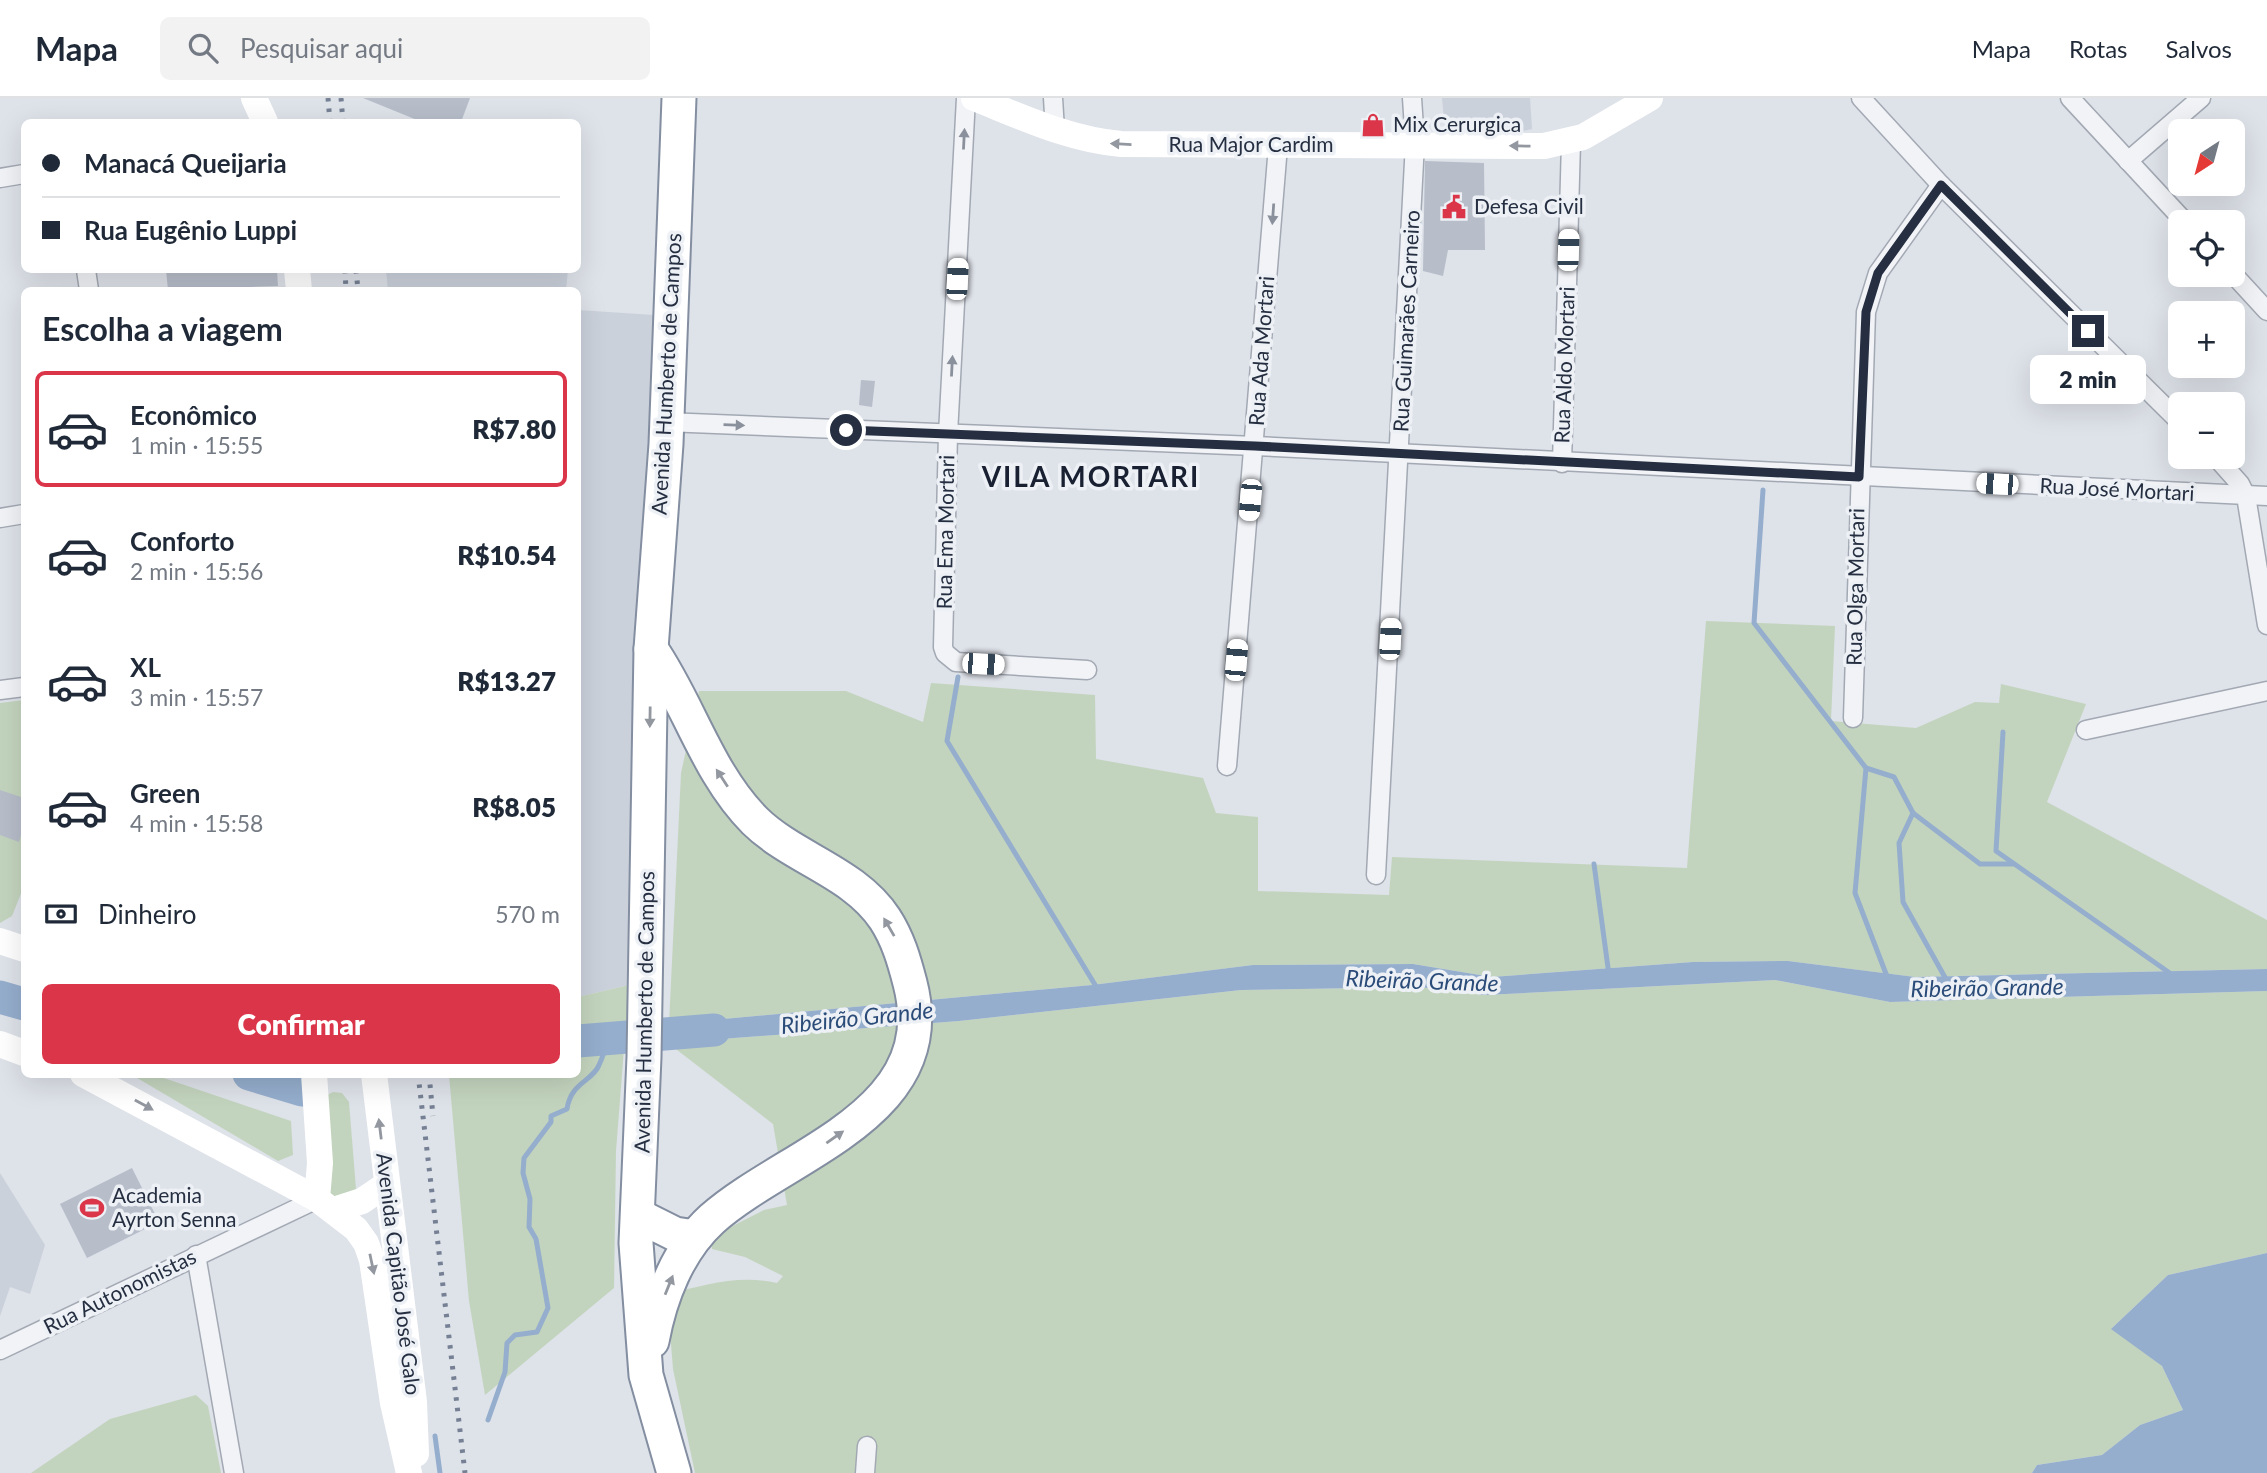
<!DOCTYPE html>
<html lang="pt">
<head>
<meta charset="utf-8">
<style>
	:root { --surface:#fff; --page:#f2f2f3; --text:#1f2937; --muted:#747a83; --line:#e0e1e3; --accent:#db354a }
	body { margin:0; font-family:Lato,sans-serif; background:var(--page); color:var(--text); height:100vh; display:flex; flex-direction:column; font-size:26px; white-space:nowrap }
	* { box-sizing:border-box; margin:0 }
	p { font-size:23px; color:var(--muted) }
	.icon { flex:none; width:38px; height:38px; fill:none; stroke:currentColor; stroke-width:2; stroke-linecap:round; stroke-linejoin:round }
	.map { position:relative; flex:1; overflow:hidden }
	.sheet { position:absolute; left:21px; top:189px; width:560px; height:791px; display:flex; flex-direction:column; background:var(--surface); border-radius:10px; box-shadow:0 7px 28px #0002 }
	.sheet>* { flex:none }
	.hud { position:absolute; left:21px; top:21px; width:560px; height:154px; border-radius:10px; box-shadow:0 7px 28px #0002; display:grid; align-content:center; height:154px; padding:0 21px; background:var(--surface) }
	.needle { width:46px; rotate:216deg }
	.fabs { position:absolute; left:2168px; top:21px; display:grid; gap:14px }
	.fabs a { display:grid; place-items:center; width:77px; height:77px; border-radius:10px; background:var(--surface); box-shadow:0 7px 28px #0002; font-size:35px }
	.end { position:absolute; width:32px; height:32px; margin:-16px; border:9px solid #252f41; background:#fff; box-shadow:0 0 0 4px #fff }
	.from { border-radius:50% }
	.bubble { position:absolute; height:49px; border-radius:10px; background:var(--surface); box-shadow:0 7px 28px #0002; font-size:23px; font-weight:800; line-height:49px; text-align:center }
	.car { position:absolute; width:21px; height:42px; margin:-21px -10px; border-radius:9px; box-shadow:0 0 5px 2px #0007; background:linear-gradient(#fff 24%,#345 0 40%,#fff 0 76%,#345 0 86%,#fff 0) }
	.hud b { display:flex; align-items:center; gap:24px; height:66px; font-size:26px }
	.hud b+b { border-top:2px solid var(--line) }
	.hud i { width:18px; height:18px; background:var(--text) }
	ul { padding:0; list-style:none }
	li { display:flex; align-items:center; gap:21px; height:116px; margin:0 14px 10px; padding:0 7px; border:4px solid transparent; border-radius:10px }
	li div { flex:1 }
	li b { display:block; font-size:26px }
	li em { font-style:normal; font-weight:800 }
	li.active { border-color:var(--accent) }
	li>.icon { width:63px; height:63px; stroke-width:1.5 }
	h2 { padding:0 21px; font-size:32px; line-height:84px }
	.pay { display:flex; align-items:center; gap:18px; height:77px; padding:0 21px; font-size:26px }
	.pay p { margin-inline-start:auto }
	.cta { display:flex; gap:14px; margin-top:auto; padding:14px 21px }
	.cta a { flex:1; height:80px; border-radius:10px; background:var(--accent); color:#fff; font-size:28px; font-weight:800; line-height:80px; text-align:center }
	header { display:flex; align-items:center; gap:42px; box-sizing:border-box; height:98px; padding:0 35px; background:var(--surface); border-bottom:2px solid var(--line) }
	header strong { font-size:33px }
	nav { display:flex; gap:38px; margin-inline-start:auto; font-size:24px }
	.search { width:490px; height:63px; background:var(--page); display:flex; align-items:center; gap:18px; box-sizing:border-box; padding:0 24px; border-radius:10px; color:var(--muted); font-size:26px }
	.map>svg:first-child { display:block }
</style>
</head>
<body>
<header>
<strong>Mapa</strong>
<div class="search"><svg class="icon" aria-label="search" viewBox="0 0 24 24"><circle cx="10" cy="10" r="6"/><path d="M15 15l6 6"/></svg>Pesquisar aqui</div>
<nav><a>Mapa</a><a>Rotas</a><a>Salvos</a></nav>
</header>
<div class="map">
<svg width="2267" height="1375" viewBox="0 0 2267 1375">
	<rect width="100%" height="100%" fill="#dee2e9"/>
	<g fill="#cbd1db">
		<polygon points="1442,0 1530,0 1532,31 1508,36 1445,33"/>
		<polygon points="386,172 568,172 566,192 388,192"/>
		<polygon points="578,212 654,217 629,887 578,899"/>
		<polygon points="0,1075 45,1147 30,1196 10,1189 0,1218"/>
	</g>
	<g fill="#c3d4be">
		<polygon points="1706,523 1835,528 1831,623 1916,630 1975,604 1999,605 2001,586 2086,606 2047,704 2267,822 2267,871 1914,879 1788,863 1693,864 1492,879 1413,866 1253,867 1092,887 669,926 681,675 699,593 846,593 923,624 931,585 1095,597 1096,661 1203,680 1216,715 1258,719 1258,793 1389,797 1392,759 1687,770"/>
		<polygon points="24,602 24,788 12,818 0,825 0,605"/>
		<path d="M1775,882l115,22 377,-11v262l-99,22 -56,53 50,38 21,44 -43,15 -38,30 -65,10 -5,8h-1337l-22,-104 -6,-75c38,-9 72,-20 110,-11l6,-7 -38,-19 -33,-8 -1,-12 53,-27 23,-5 -14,-81 -105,-81 291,-22 282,-31 178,-3 66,8z"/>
		<polygon points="629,887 616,1053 614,1190 485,1297 469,1203 449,977 578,976 578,899"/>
		<polygon points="132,977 155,977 291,1023 293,1057 278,1063"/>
		<polygon points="333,994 342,995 349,1004 356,1091 337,1102 326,1095 325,998"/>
		<polygon points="196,1297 208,1308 221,1375 31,1375 110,1321"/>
	</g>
	<g fill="#95aecd">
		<polygon points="1788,863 1915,879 2267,871 2267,893 1890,904 1775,882 1485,897 1419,889 1241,892 959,923 668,945 669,926 1092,887 1253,867 1413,866 1492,879 1693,864"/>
		<polygon points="2267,1155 2267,1375 2032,1375 2037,1367 2102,1357 2140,1327 2183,1312 2162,1268 2111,1231 2168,1177"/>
	</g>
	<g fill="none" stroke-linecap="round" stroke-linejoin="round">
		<g stroke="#95aecd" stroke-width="5">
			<polyline points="1763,392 1754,525 1866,670 1894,679 1913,715 1980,766 2014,766"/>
			<polyline points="958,579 947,643 1097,890"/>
			<polyline points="2003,634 1996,753 2174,878"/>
			<polyline points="1866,670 1855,795 1888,881"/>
			<polyline points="1913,715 1899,745 1903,804 1947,883"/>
			<polyline points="1594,766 1609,877"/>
			<path d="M488,1322l17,-48 2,-29 8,-8 22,-3 11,-24 -12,-69 -7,-12 1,-28 -7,-26 1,-15 27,-36v-6l16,-7c4,-27 26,-28 32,-44 6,-12 4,-18 15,-28"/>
			<polyline points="435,1338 440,1375"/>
		</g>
		<g stroke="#95aecd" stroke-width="33">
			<polyline points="0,899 24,906"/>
			<polyline points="578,943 714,932"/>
			<polyline points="249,976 302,992"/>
		</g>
	</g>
	<g fill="#b7bdc9">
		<polygon points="363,0 470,0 461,24 422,24"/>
		<polygon points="1425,63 1484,65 1485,152 1448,152 1443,178 1423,173"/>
		<polygon points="166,172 277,172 278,188 168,192"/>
		<polygon points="861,282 875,283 872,309 859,307"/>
		<polygon points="0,692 24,700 24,727 19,744 0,737"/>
		<polygon points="132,1070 159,1124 87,1160 60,1106"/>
	</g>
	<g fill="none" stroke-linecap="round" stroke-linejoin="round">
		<g stroke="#a3a9b3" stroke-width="21">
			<g id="street">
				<polyline points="966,0 948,336 943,549 945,555 956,564 1087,572"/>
				<polyline points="1053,0 1055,32"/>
				<polyline points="1861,0 1941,87 2180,324"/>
				<polyline points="2070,0 2185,124"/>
				<polyline points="2128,63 2201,0"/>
				<polyline points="0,80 24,76"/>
				<polyline points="86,172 89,192"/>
				<polyline points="2233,176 2267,213"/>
				<polyline points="666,324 1255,348 2267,398"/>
				<polyline points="2216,359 2240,386 2246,398 2267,527"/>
				<polyline points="1562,365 1571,44"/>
				<polyline points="0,420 24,416"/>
				<polyline points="0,592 24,589"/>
				<polyline points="1853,620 1866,214 1878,175 1941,87"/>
				<polyline points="2086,632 2267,593"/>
				<polyline points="1227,668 1278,48"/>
				<polyline points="1376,777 1415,45 1412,0"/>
				<polyline points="196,1157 234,1375"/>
				<polyline points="0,1252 317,1101"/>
				<polyline points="865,1375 867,1348"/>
			</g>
		</g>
		<g stroke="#838ea1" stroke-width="37">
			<g id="highway">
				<path d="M651,551c38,55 56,124 104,172 39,38 99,51 130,98 13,20 19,41 25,64 34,131 -122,169 -198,236 -34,31 -52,78 -60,122"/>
				<polyline points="639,1118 675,1136 695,1139"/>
				<polyline points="674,1375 646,1277 636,1145 644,959 651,551 666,346 679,0"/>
			</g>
		</g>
		<use href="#street" stroke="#f1f3f7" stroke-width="18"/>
		<g stroke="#fff" stroke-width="26">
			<polyline points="254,0 265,24"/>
			<path d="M974,0c48,19 96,42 147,46l423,2 39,-9 67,-39"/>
			<polyline points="297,172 299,192"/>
			<polyline points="0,843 24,851"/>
			<polyline points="0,946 24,955"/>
			<polyline points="83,976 317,1101 356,1131 366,1145 372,1162 393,1305 409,1375"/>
			<polyline points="314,976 320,1065 317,1101"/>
			<polyline points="374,976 414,1304 416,1356"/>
			<polyline points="334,1112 362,1103 387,1086"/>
		</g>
		<use href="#highway" stroke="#fff" stroke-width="33"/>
		<g stroke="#758094" stroke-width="5" stroke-dasharray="3.5 7" stroke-linecap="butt">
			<polyline points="328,0 330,24"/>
			<polyline points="341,0 343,24"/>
			<polyline points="345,172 346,192"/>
			<polyline points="356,172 358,192"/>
			<polyline points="418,976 465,1375"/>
			<polyline points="429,976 433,1018"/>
		</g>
	</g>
	<defs><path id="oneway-solid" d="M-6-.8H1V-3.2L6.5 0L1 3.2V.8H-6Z" transform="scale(1.75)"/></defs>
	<g fill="#8b919c">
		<use href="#oneway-solid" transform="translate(964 41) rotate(-87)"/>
		<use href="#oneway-solid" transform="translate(1273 116) rotate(94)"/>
		<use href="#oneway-solid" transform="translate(952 268) rotate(-87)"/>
		<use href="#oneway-solid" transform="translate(734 327) rotate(2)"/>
	</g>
	<g fill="#9297a0">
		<use href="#oneway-solid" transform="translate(1121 46) rotate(-177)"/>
		<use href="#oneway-solid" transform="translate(1520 48) rotate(-179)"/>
		<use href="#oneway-solid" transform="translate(650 619) rotate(91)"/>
		<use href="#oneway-solid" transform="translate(722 680) rotate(-123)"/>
		<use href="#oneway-solid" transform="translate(889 829) rotate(-120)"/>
		<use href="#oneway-solid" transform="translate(144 1007) rotate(29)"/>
		<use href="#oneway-solid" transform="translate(380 1031) rotate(-97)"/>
		<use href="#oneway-solid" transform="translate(835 1039) rotate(-35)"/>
		<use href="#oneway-solid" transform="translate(372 1166) rotate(78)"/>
		<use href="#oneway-solid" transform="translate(669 1187) rotate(-68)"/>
	</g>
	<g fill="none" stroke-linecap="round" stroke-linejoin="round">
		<polyline stroke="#252f41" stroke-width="9" points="846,332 1255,348 1859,379 1866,214 1878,175 1941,87 2088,233"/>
	</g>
	<defs>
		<g id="shop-bare" transform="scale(1.89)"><path d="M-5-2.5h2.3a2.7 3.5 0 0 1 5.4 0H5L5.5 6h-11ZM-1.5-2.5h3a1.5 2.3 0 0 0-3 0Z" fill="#db354a" stroke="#edf1f6" stroke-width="2.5" paint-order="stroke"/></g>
		<g id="civic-bare" transform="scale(1.89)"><path d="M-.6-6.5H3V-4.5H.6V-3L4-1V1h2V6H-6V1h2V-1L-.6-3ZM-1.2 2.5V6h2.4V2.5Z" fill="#db354a" stroke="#edf1f6" stroke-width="2.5" paint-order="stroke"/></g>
		<g id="stadium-bare" transform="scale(1.89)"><path d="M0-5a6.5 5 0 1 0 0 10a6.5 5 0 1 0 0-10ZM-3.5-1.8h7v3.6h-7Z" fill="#db354a" stroke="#edf1f6" stroke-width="2.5" paint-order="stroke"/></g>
	</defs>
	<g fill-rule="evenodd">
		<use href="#shop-bare" x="1373" y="27"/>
		<use href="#civic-bare" x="1454" y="109"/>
		<use href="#stadium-bare" x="92" y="1110"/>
	</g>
	<g text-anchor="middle" stroke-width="7" stroke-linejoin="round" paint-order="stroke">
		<g font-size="21" fill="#252f41" stroke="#edf1f6" text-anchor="start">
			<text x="1393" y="34">Mix Cerurgica</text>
			<text x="1474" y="116">Defesa Civil</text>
			<text x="112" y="1105">Academia<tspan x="112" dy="24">Ayrton Senna</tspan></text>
		</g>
		<g font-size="21" fill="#252f41" stroke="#edf1f6">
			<text x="1251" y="54">Rua Major Cardim</text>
			<text transform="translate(1407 223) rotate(-87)" y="7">Rua Guimarães Carneiro</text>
			<text transform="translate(1262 253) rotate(-86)" y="7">Rua Ada Mortari</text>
			<text transform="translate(1565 267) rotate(-88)" y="7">Rua Aldo Mortari</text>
			<text transform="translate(667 276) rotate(-87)" y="7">Avenida Humberto de Campos</text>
			<text transform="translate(2117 392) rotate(3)" y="7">Rua José Mortari</text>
			<text transform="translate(946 434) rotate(-89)" y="7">Rua Ema Mortari</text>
			<text transform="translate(1856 489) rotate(-89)" y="7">Rua Olga Mortari</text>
			<text transform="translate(645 914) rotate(-89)" y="7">Avenida Humberto de Campos</text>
			<text transform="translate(398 1176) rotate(83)" y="7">Avenida Capitão José Galo</text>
			<text transform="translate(120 1194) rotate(-26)" y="7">Rua Autonomistas</text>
		</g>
		<g font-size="23" font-style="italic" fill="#2b4c79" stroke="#edf1f6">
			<text transform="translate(1422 883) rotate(2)" y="8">Ribeirão Grande</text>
			<text transform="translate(1987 890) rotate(-1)" y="8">Ribeirão Grande</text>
			<text transform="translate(857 920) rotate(-6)" y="8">Ribeirão Grande</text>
		</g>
		<g font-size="28" font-weight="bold" letter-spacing="2" fill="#182032" stroke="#edf1f6">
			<text x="1091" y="389">VILA MORTARI</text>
		</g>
	</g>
</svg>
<div class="fabs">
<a><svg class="needle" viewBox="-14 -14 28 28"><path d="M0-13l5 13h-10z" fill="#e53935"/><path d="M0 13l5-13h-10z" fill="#747a83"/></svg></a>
<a><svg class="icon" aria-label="locate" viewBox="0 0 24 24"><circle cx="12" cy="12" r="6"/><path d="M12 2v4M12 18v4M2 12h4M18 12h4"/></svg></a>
<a>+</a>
<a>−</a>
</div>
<i class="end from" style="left:846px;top:332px"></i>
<i class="end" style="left:2088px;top:233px"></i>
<div class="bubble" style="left:2030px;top:257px;width:116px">2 min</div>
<i class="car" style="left:1568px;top:152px;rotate:2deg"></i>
<i class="car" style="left:957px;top:181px;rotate:3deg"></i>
<i class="car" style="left:1997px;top:386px;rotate:273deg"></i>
<i class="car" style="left:1250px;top:402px;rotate:185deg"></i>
<i class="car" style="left:1390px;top:541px;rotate:3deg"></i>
<i class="car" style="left:1236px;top:562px;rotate:5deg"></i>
<i class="car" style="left:983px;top:566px;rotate:93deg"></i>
<div class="hud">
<b><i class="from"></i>Manacá Queijaria</b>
<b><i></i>Rua Eugênio Luppi</b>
</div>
<section class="sheet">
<h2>Escolha a viagem</h2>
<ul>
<li class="active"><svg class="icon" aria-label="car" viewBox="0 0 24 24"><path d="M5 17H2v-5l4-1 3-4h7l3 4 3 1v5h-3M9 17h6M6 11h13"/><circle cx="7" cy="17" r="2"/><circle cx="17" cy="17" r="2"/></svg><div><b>Econômico</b><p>1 min · 15:55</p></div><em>R$7.80</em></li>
<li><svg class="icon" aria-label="car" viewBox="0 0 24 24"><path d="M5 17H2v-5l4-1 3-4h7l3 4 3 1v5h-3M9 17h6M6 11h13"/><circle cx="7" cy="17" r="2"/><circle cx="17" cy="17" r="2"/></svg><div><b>Conforto</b><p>2 min · 15:56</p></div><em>R$10.54</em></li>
<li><svg class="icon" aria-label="car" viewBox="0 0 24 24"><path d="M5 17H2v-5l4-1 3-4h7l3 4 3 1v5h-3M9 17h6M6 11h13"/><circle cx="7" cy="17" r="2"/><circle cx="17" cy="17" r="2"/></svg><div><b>XL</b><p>3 min · 15:57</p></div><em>R$13.27</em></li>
<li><svg class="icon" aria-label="car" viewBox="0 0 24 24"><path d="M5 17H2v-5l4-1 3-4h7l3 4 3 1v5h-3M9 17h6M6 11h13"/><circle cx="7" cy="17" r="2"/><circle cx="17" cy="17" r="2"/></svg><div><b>Green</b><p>4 min · 15:58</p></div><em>R$8.05</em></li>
</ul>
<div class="pay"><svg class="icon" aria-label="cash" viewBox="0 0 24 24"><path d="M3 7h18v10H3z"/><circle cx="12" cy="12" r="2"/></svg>Dinheiro<p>570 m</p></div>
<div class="cta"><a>Confirmar</a></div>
</section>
</div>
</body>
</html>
